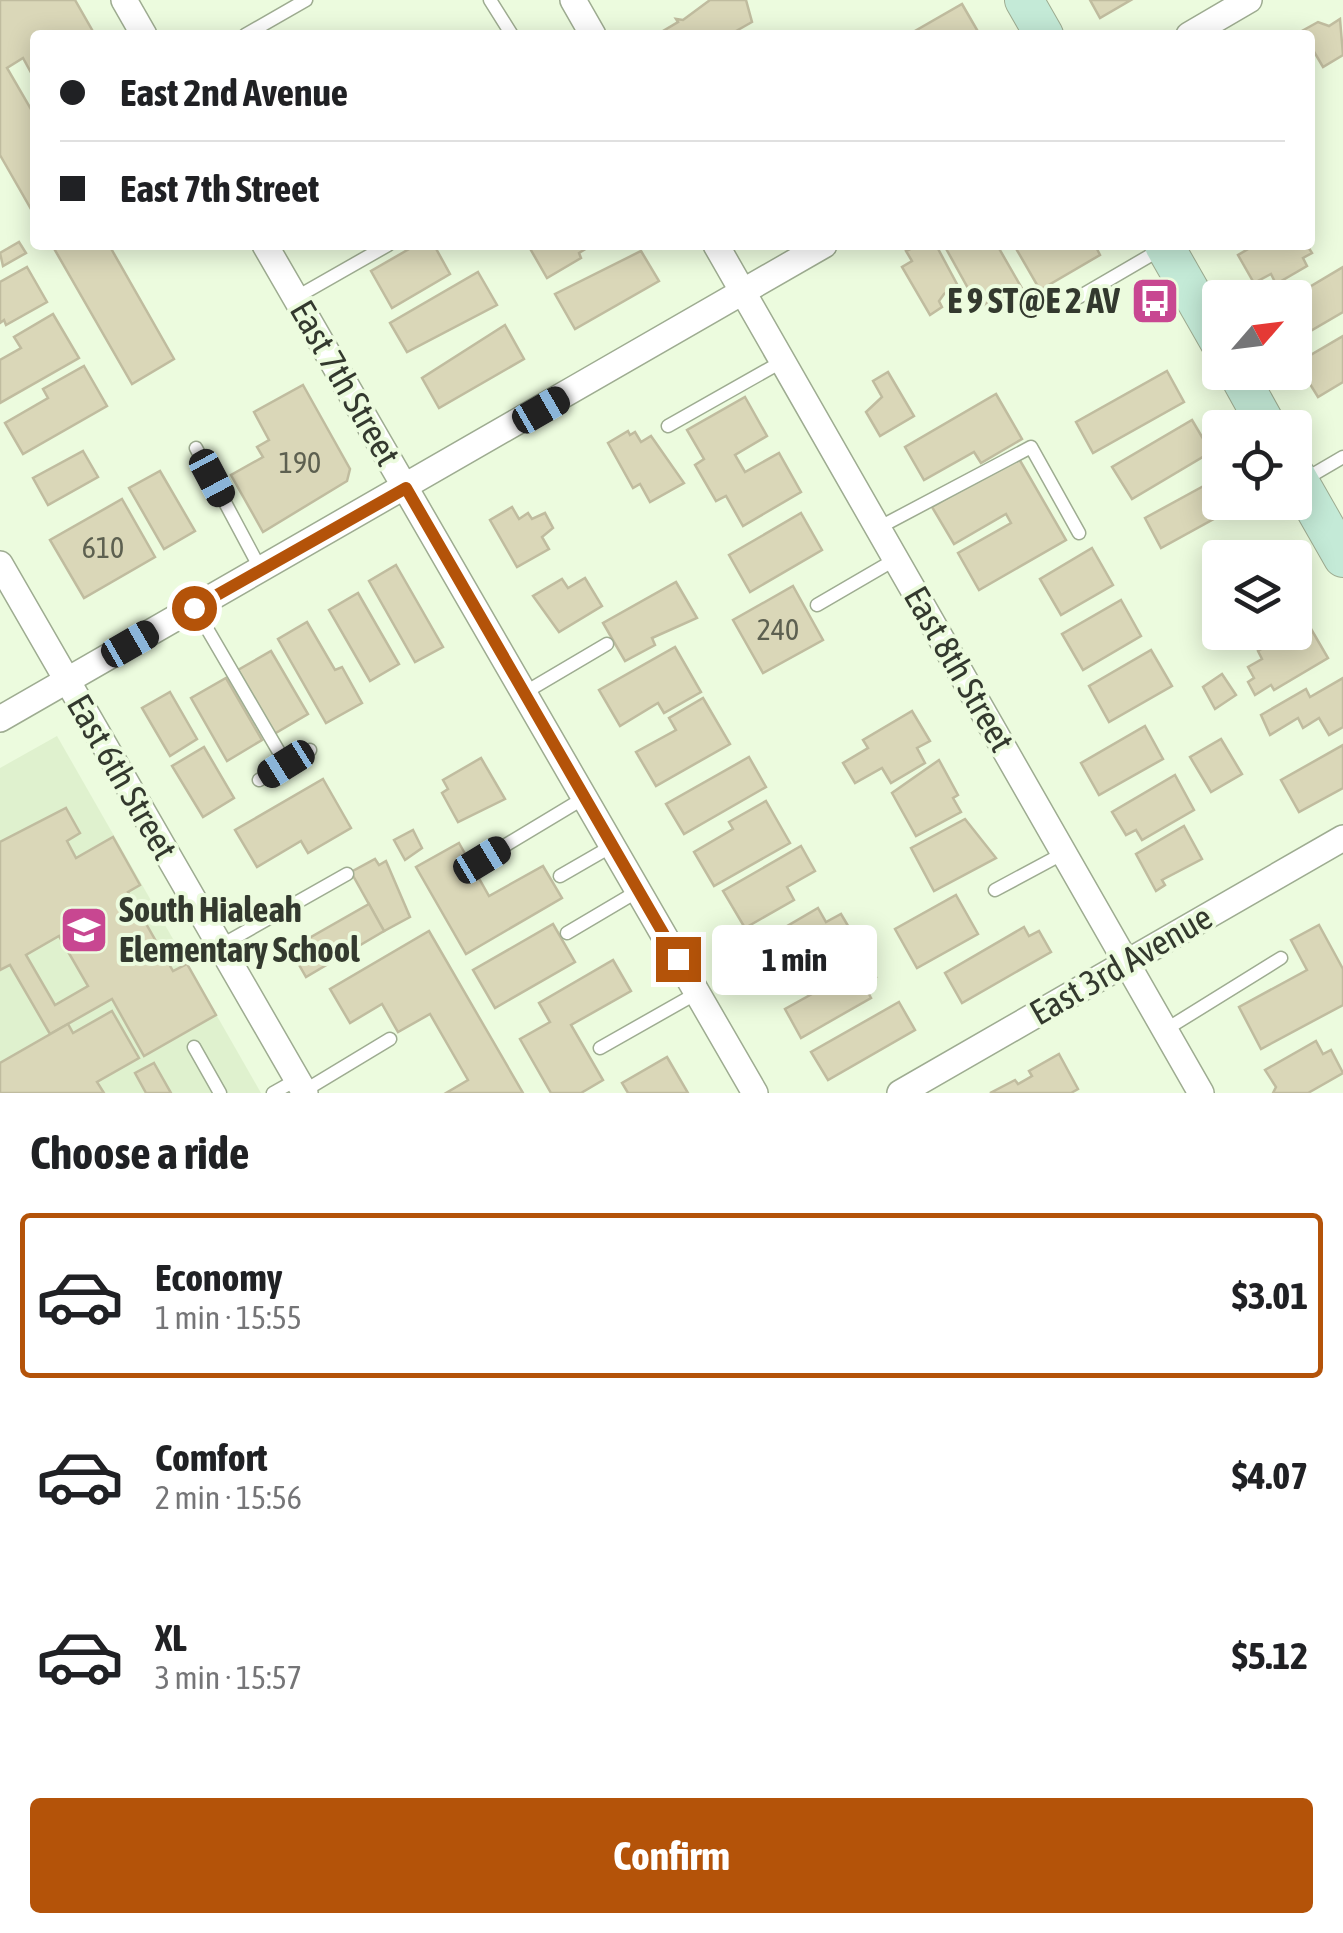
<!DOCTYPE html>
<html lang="en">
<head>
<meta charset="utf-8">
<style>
	:root { --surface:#fff; --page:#f6f6f6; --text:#202124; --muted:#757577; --line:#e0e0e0; --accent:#b45309 }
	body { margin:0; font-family:"Asap Condensed",sans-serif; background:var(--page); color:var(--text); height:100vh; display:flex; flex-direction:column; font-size:38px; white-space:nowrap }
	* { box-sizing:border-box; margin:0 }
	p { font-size:32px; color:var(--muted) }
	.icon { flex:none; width:55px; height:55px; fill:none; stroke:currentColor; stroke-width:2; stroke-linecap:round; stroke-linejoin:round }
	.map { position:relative; height:1093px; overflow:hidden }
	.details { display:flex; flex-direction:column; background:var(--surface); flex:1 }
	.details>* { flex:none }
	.top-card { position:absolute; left:30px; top:30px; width:1285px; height:220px; border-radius:10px; box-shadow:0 5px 25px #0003; display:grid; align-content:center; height:220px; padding:0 30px; background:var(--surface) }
	.needle { width:65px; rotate:62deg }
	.buttons { position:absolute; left:1202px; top:280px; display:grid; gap:20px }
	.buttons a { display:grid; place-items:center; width:110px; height:110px; border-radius:10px; background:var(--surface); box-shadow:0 5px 25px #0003; font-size:50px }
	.end { position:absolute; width:45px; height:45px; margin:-22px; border:12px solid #b45309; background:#fff; box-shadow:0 0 0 5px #fff }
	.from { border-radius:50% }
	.bubble { position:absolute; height:70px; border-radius:10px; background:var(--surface); box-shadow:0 5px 25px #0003; font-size:32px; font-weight:700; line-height:70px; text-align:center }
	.car { position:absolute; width:30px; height:60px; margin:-30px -15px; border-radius:12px; box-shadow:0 0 8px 2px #0007; background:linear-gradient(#222 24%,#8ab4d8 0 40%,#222 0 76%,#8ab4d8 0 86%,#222 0) }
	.top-card b { display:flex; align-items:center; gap:35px; height:95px; font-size:38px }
	.top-card b+b { border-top:2px solid var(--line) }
	.top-card i { width:25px; height:25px; background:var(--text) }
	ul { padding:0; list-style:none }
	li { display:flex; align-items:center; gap:30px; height:165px; margin:0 20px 15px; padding:0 10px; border:5px solid transparent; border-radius:10px }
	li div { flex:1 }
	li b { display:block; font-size:38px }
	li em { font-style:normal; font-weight:700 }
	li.current { border-color:var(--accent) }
	li>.icon { width:90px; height:90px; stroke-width:1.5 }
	h2 { padding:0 30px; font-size:45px; line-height:120px }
	.cta { display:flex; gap:20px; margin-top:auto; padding:20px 30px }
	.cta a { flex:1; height:115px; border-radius:10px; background:var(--accent); color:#fff; font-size:40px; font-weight:700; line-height:115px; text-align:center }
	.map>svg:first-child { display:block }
</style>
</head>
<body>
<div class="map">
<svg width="1343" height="1093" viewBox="0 0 1343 1093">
	<rect width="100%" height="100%" fill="#ecfbde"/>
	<polygon fill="#dff1ce" points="57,736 261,1093 0,1093 0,768"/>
	<g fill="#dad7b8" stroke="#c0bc9f" stroke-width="2.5" fill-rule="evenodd">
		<polygon points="0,0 75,0 95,35 35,35 35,80 23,58 7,68 35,116 35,216 0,155"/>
		<polygon points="710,0 746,0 752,22 729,35 665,35 663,31 678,22 676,19 683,20"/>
		<polygon points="1090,0 1131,0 1100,18"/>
		<polygon points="962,4 980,35 908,35"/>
		<polygon points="1340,19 1343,55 1323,67 1310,45 1310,35 1302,31 1318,22 1329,26"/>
		<polygon points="19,242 26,253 3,266 0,253"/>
		<polygon points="52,245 109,245 174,359 132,384"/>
		<polygon points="416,245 434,245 450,274 392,308 371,271"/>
		<polygon points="528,245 592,245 579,253 581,258 547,278"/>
		<polygon points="919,245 936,245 958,286 944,294 939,301 942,307 930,315 902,267 912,261 906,251"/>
		<polygon points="944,245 997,245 1027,297 1002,312 994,299 979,308"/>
		<polygon points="1014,245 1095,245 1100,255 1040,290"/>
		<polygon points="1255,245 1307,245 1312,253 1303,258 1307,266 1276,284 1271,274 1254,283 1238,255"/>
		<polygon points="641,251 659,281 575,329 555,294"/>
		<polygon points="27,267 47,302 6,325 4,320 0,323 0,282"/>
		<polygon points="1343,267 1343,312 1295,340 1295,298 1291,298"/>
		<polygon points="478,272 497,305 407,352 390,323"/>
		<polygon points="53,314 79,358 0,403 0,360 21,348 14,337"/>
		<polygon points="505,325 524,359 439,408 422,378"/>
		<polygon points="1343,336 1343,382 1318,397 1297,363"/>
		<polygon points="84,366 107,406 23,454 5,423 48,398 43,389"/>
		<polygon points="1167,371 1184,402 1093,453 1076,422"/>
		<polygon points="888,372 914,416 880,436 866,412 882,397 873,381"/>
		<polygon points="303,385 350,469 347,481 263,532 231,475 263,457 257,447 269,440 254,412"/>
		<polygon points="996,394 1022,439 981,463 974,452 924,480 905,447"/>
		<polygon points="745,397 767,436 735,455 745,472 779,453 801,492 743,526 726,496 716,501 695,465 704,459 687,430"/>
		<polygon points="1192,420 1211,452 1132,499 1112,467"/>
		<polygon points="628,431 630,435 635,432 641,442 651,436 684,483 650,502 640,484 633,488 608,443"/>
		<polygon points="83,451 98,477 48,505 33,478"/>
		<polygon points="1018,457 1066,540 979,590 958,553 1011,523 1006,514 954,544 932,507"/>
		<polygon points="160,471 195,531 164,549 129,488"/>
		<polygon points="1220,477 1220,502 1241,504 1161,548 1145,518"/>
		<polygon points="122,499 155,557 84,598 50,540"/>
		<polygon points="512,507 519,519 528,513 532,519 545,513 553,528 542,537 549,549 517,567 490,520"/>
		<polygon points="801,513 822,550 750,592 729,555"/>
		<polygon points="1092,548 1113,585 1061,615 1040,579"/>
		<polygon points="396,565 443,647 415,662 369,581"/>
		<polygon points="585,578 602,606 559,632 533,596 562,579 568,588"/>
		<polygon points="676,582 697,618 652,638 655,645 625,661 603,623"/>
		<polygon points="793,586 823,640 763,673 733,620"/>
		<polygon points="358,593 399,664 370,681 329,610"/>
		<polygon points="1121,600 1141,636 1083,670 1062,634"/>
		<polygon points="307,622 335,670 342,667 362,703 326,723 278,639"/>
		<polygon points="1307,622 1328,658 1274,690 1271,685 1255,695 1248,682 1254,678 1248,667 1262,659 1258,651"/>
		<polygon points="675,647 701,692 664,713 658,703 620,726 599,690"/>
		<polygon points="1151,650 1172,686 1109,722 1089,686"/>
		<polygon points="271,651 308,714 274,734 238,670"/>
		<polygon points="1222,674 1236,695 1215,709 1203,687"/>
		<polygon points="226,678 262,740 227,761 191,698"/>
		<polygon points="1343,678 1343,727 1329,735 1319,718 1303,728 1298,718 1270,735 1261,715 1306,689 1310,697"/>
		<polygon points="170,692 197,739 170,756 142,708"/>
		<polygon points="703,698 730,744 656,786 636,752 676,730 669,718"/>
		<polygon points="912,711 930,741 917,748 925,763 891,783 882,768 855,783 843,763 868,748 863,740"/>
		<polygon points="1145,726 1163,759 1099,795 1081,763"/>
		<polygon points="1221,739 1242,774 1211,792 1190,757"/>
		<polygon points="1343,745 1343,788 1299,812 1281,780"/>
		<polygon points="204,747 234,798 203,817 172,766"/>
		<polygon points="749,757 766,787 684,834 666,804"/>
		<polygon points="481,758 505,799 458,822 442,793 448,789 443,780"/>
		<polygon points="939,760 958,795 953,798 961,812 916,836 892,793"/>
		<polygon points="1175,775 1194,810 1142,840 1136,830 1126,835 1112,812"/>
		<polygon points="323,779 351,828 308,853 301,841 257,867 235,830"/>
		<polygon points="766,801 790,843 714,886 694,852 733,829 729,822"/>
		<path d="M66,808l14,25 -13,8 9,17 37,-21 27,48 -12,7 45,79 14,-7 29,51 -72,41 -32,-57 -62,35 -40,-69 -10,5v-128zM59,936l29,50 -33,19 -29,-50z"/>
		<polygon points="965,819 996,858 934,891 911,848"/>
		<polygon points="1184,826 1202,859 1162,880 1165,885 1156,891 1136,854"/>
		<polygon points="413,830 422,848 405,860 394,840"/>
		<polygon points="459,843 489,896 543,866 562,898 466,954 416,867"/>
		<polygon points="801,846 815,871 787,887 794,900 745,928 723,891"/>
		<polygon points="375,859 379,865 386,861 410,917 384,931 351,872"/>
		<polygon points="956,895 978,934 917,968 895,929"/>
		<polygon points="369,904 384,931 306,977 290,949"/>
		<polygon points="818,908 826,922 841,914 857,941 815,964 808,952 764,977 748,949"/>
		<polygon points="553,924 575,962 495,1008 473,970"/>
		<polygon points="1319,925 1343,969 1343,1005 1261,1049 1239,1007 1307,970 1291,940"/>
		<polygon points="1024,927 1029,936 1039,931 1051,952 962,1003 945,973"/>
		<polygon points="429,931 523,1093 446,1093 468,1080 430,1014 398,1032 382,1004 350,1023 330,989"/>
		<polygon points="861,952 876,977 864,985 871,998 801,1038 785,1009 828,985 822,975"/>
		<polygon points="613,960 631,991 571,1025 603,1080 581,1093 551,1093 520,1039 550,1022 539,1003"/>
		<polygon points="899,1002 915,1030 828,1080 811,1052"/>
		<polygon points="112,1011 139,1058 97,1082 104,1093 0,1093 0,1063 68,1024 73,1033"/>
		<polygon points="1316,1041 1323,1054 1331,1050 1343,1073 1308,1093 1273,1093 1276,1087 1265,1070"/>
		<polygon points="1059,1054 1078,1089 1071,1093 990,1093 1015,1080 1018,1084 1032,1076 1029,1071"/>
		<polygon points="667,1057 688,1093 628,1093 622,1083"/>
		<polygon points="154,1063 171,1093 146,1093 135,1073"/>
	</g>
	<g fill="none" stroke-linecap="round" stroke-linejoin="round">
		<g stroke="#9eac91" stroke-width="15">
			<g id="service">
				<polyline points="490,0 512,35"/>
				<polyline points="245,35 306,0"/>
				<polyline points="1079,297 1163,248"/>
				<polyline points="295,298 388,245"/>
				<polyline points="668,426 783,361"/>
				<polyline points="196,448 261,570"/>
				<polyline points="1302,481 1343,457"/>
				<polyline points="878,528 1031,447 1079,533"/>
				<polyline points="817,605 896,559"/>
				<polyline points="195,608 286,764 310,750"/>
				<polyline points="524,693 607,644"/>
				<polyline points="259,780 286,764"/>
				<polyline points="481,860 584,798"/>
				<polyline points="560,876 612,846"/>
				<polyline points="995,890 1064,853"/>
				<polyline points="567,933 638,891"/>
				<polyline points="220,946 347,874"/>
				<polyline points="1165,1030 1281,958"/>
				<polyline points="194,1047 220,1093"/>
				<polyline points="600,1048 697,993"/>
				<polyline points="304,1091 390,1039"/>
				<polyline points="273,1093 298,1079"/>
			</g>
		</g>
		<g stroke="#9eac91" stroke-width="28">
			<g id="minor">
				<polyline points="124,0 144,35"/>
				<polyline points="573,0 593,35"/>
				<polyline points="1189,35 1249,0"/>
				<polyline points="265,245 755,1093"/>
				<polyline points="716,245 1201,1093"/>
				<polyline points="0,564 305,1093"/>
				<polyline points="0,719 824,245"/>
				<polyline points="900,1093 1343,838"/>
			</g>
		</g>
		<g stroke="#9eac91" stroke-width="40">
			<g id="secondary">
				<polyline points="1024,0 1044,35"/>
				<polyline points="1164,245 1220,343"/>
				<polyline points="1237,372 1268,428"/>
				<polyline points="1295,474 1343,558"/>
			</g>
		</g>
		<use href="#service" stroke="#fff" stroke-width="12"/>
		<use href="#minor" stroke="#fff" stroke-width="25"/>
		<use href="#secondary" stroke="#c4ead7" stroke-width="38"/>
	</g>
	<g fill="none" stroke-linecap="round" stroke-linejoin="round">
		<polyline stroke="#b45309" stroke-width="12" points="194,608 406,488 678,959"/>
	</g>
	<defs>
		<g id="bus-square" transform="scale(2.5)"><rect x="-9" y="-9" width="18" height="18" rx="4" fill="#c84791" stroke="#ecfbde"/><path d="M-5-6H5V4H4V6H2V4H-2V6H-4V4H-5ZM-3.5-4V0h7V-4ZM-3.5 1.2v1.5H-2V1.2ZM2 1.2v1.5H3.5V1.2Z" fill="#fff"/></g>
		<g id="school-square" transform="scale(2.5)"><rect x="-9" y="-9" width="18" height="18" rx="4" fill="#c84791" stroke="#ecfbde"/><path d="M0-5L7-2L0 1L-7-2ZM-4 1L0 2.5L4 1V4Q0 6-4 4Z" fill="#fff"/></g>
	</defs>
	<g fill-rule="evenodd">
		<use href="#bus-square" x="1155" y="301"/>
		<use href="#school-square" x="84" y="930"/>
	</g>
	<g text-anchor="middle" stroke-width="8" stroke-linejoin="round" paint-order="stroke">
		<g font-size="30" fill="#5d6050">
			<text x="300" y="473">190</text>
			<text x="103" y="558">610</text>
			<text x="778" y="640">240</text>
		</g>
		<g font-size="35" font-weight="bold" fill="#33392e" stroke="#ecfbde" text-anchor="end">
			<text x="1120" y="313">E 9 ST@E 2 AV</text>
			<text x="119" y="922" text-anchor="start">South Hialeah<tspan x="119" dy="40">Elementary School</tspan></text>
		</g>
		<g font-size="35" fill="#33392e" stroke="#ecfbde">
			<text transform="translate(345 383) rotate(60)" y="12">East 7th Street</text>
			<text transform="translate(959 669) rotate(60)" y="12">East 8th Street</text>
			<text transform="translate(122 777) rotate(60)" y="12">East 6th Street</text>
			<text transform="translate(1121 965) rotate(-30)" y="12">East 3rd Avenue</text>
		</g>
	</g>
</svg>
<div class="buttons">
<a><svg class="needle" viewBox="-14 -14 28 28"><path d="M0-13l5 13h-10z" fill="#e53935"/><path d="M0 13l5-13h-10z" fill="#757577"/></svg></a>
<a><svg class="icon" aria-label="locate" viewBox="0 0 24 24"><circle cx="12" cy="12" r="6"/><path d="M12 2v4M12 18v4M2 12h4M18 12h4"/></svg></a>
<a><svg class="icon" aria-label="layers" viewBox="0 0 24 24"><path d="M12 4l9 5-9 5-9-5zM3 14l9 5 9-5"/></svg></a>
</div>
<i class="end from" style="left:194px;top:608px"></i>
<i class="end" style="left:678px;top:959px"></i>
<div class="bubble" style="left:712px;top:925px;width:165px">1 min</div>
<i class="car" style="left:541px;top:410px;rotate:60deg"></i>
<i class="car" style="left:212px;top:478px;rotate:152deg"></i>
<i class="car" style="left:130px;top:644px;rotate:60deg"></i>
<i class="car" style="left:286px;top:764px;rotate:238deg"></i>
<i class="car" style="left:482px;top:860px;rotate:59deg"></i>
<div class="top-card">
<b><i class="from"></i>East 2nd Avenue</b>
<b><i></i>East 7th Street</b>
</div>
</div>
<section class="details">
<h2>Choose a ride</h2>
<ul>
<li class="current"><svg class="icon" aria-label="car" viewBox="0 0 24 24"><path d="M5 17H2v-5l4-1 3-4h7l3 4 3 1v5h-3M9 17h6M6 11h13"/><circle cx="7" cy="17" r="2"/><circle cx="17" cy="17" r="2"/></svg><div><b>Economy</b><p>1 min · 15:55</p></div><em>$3.01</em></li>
<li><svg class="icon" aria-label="car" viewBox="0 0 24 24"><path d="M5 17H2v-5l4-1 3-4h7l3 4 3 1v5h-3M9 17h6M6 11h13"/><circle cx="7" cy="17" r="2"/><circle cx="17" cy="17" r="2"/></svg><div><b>Comfort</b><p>2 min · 15:56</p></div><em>$4.07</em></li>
<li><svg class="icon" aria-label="car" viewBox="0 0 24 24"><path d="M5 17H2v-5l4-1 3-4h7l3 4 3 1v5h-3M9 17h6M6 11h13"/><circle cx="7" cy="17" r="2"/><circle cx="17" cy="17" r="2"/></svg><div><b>XL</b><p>3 min · 15:57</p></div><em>$5.12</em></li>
</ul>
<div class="cta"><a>Confirm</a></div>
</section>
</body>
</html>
